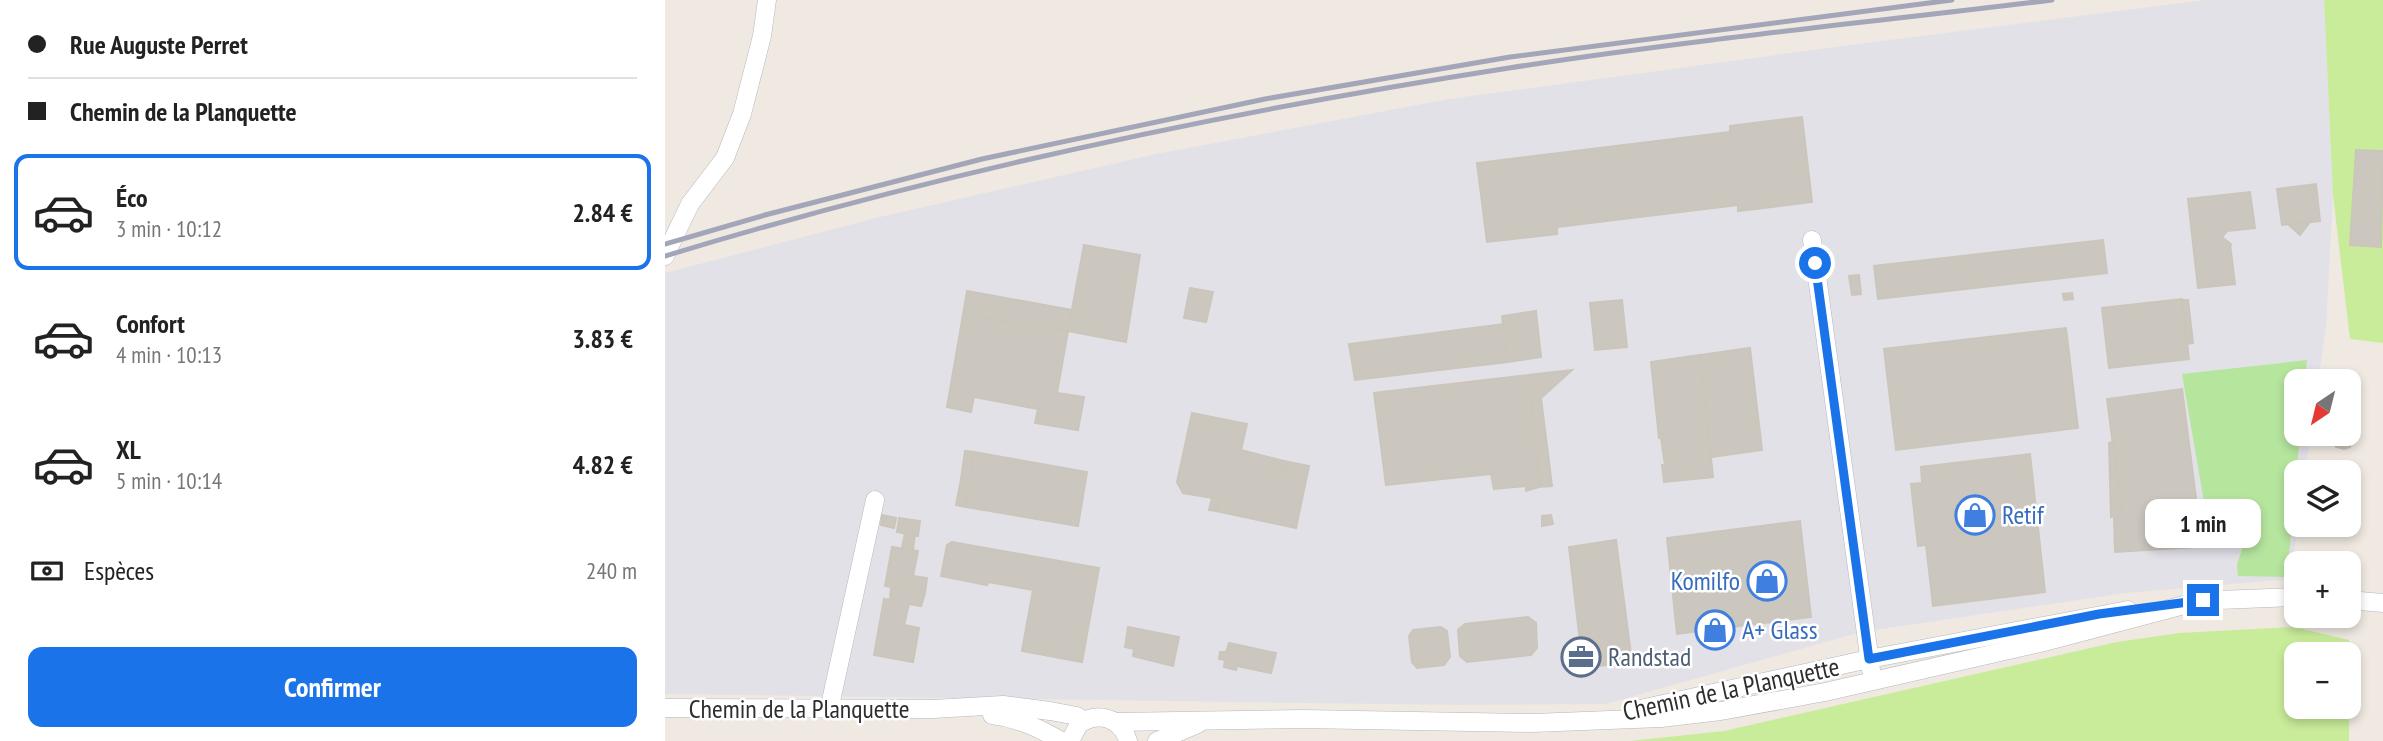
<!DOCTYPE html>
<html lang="fr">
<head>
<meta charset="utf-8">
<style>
	:root { --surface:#fff; --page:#f2f2f2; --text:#222; --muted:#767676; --line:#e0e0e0; --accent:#1a73e8 }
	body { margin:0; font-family:"PT Sans Narrow",sans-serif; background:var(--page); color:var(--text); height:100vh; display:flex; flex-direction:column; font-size:26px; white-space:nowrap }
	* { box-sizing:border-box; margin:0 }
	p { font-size:23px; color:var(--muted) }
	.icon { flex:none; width:38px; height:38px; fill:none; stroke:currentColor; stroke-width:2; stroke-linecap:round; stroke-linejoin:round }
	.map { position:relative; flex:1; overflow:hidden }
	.side { display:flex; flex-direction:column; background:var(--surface); width:665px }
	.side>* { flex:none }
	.guide { display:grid; align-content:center; height:154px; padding:0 28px; background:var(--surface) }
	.needle { width:46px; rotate:215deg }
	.tools { position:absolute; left:1619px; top:369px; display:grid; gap:14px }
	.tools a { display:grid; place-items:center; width:77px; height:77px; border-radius:14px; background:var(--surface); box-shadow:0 4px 10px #0003; font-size:35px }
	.end { position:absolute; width:32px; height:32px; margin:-16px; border:9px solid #1a73e8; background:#fff; box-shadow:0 0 0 4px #fff }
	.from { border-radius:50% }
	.bubble { position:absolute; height:49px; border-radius:14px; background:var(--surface); box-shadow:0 4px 10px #0003; font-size:23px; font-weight:600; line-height:49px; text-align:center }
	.guide b { display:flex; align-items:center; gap:24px; height:66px; font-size:26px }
	.guide b+b { border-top:2px solid var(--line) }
	.guide i { width:18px; height:18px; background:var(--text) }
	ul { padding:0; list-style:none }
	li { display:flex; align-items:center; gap:21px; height:116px; margin:0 14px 10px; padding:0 14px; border:4px solid transparent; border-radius:14px }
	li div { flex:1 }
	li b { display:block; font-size:26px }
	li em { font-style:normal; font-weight:600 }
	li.current { border-color:var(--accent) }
	li>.icon { width:63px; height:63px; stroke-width:1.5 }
	.pay { display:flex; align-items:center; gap:18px; height:77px; padding:0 28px; font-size:26px }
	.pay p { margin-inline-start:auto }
	.cta { display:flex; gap:14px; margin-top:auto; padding:14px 28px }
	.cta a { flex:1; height:80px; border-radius:14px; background:var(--accent); color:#fff; font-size:28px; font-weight:600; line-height:80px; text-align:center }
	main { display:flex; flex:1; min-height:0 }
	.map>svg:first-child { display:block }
</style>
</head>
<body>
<main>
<section class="side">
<div class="guide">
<b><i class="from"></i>Rue Auguste Perret</b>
<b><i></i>Chemin de la Planquette</b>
</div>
<ul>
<li class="current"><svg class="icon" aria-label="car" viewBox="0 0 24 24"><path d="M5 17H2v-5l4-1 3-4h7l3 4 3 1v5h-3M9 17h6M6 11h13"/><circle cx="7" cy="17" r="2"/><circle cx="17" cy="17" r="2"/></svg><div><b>Éco</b><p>3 min · 10:12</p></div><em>2.84 €</em></li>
<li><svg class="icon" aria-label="car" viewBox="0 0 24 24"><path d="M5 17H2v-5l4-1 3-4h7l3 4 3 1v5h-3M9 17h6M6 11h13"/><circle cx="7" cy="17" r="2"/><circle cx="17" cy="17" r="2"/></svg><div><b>Confort</b><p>4 min · 10:13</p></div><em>3.83 €</em></li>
<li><svg class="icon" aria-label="car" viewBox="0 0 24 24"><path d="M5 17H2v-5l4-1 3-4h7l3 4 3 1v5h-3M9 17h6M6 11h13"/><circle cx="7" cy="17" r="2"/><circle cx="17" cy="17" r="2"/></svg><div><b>XL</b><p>5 min · 10:14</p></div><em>4.82 €</em></li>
</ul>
<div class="pay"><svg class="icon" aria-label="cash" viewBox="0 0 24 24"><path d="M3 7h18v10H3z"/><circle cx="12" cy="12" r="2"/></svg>Espèces<p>240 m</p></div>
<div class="cta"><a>Confirmer</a></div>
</section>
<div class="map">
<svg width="1718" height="741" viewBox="0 0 1718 741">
	<rect width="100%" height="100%" fill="#efe9e1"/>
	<polygon fill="#e3e1e8" points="1541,0 1659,0 1668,195 1661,328 1653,381 1631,382 1631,434 1646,434 1640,472 1631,472 1631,525 1633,525 1625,579 1461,593 1196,632 941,704 793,705 0,694 0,273 219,216 491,154 784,99 1200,43"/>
	<polygon fill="#b6e59e" points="1642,360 1640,381 1631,382 1631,434 1635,434 1622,577 1573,576 1572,564 1579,544 1554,510 1540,508 1517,374"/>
	<g fill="#c9ec9a" fill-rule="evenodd">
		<polygon points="1659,0 1718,0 1718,343 1685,339 1668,195"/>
		<path d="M1629,627l55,13v101h-719l94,-10 393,-89 62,-9zM1631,654h53v53h-53z"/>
	</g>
	<g fill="#cbc7bf" stroke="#cbc5ba" stroke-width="2">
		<polygon points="1137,117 1147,202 1073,211 1073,205 892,227 892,234 822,242 812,163 1065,132 1065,126"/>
		<polygon points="1691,150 1718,151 1716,247 1685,245"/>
		<polygon points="1651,184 1655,221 1617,225 1612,189"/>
		<polygon points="1585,192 1590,228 1562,231 1557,237 1567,245 1565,244 1570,284 1533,288 1523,199"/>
		<polygon points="1645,222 1635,235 1624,225"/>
		<polygon points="1438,240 1442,273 1213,299 1209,266"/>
		<polygon points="419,245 475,255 461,342 403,331"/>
		<polygon points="1194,275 1196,294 1187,295 1184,276"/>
		<polygon points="525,288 548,292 541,322 519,318"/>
		<polygon points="302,291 407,310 403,331 298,315"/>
		<polygon points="1407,293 1408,299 1399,300 1398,294"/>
		<polygon points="1517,299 1524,359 1444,368 1437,308"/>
		<polygon points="957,300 962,347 930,350 925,303"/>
		<polygon points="1517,300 1523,300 1528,343 1522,344"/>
		<polygon points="871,311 876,357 842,362 837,316"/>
		<polygon points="298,315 403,331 392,393 419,397 413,430 370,423 373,409 309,397 306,412 282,407"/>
		<polygon points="838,324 842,362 690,380 684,344"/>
		<polygon points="1401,328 1413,428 1231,450 1219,349"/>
		<polygon points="1085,348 1097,450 1046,457 1035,355"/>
		<polygon points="1035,355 1048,477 999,482 997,465 1000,465 996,438 994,438 986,362"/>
		<polygon points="907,370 876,398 887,486 874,487 864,375"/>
		<polygon points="864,375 874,487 861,491 861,486 829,489 826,474 721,485 709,393"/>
		<polygon points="1517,389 1532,506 1525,507 1530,547 1450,552 1449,516 1457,515 1442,399"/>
		<polygon points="527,413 582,424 576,450 611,459 610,464 620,467 620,469 626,469 628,463 644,466 631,528 551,511 554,499 518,493 512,482"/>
		<polygon points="1684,430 1688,435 1685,447 1679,449 1671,447 1667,440 1669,434 1684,434"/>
		<polygon points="1448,442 1457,515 1446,517 1444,443"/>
		<polygon points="300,451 309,452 305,481 296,479"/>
		<polygon points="309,452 422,472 413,526 301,507 302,496 293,495 296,479 305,481"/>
		<polygon points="1365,454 1380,592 1268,606 1261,545 1253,546 1246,484 1257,483 1256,467"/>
		<polygon points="611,459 628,463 626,469 610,464"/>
		<polygon points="293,495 302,496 301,507 291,505"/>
		<polygon points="547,498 554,499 551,511 544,510"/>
		<polygon points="217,515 231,518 229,528 216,525"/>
		<polygon points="886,515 888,524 877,526 877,516"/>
		<polygon points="234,518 255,521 253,536 232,532"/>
		<polygon points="1135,521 1146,617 1012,634 1002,538"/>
		<polygon points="240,533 250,535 248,550 237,548"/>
		<polygon points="951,540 967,662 918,668 904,547"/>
		<polygon points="287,542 434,568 417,662 357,651 368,590 323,582 322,585 276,576 282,545"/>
		<polygon points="227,547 253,551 248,576 262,578 260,593 220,586"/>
		<polygon points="226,587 260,593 256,606 244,604 239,625 254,628 248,662 209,655 219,599 225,600"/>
		<polygon points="863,617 871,623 872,648 866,655 802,662 795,656 793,630 800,624"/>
		<polygon points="463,627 514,637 508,666 468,656 469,649 460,647"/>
		<polygon points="776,627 782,631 785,657 779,665 752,668 747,662 744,636 748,630"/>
		<polygon points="564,643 611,653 606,673 572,666 571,670 559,667 560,660 554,659 555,652 561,652"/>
	</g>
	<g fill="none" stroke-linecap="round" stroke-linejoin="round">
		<g stroke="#b4b7c1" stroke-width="19">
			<g id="street">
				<polyline points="1147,240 1206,670"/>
				<polyline points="0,256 25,204 60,158 77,114 97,36 102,0"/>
				<polyline points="1684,600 1718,603"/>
				<polyline points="1529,601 1631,597"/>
				<polyline points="0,708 268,709 338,705 385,711 412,716 419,721"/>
				<polyline points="164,710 210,500"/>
				<polyline points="966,711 1204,659 1463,610"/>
				<path d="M327,715c26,3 47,13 69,26"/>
				<polyline points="450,722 638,719 868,723 996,718 1056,711 1160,692 1375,643 1538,600"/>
				<path d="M405,741l9,-17c20,-13 42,-6 49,17"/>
				<polyline points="492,741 533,724"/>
			</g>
		</g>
		<use href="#street" stroke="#fff" stroke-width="18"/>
		<g stroke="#a3a6b8" stroke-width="5">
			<polyline points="0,244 100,215 317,159 600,99 845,57 1287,0"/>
			<path d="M0,256c276,-84 560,-144 844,-188 180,-28 362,-46 543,-68"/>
		</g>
	</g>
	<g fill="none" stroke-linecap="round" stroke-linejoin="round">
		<polyline stroke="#1a73e8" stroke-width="9" points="1150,263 1204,659 1434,614 1538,600"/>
	</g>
	<defs>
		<g id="shop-ring" transform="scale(2.0125)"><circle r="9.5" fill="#fff" stroke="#3f7fe0" stroke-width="1.5"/><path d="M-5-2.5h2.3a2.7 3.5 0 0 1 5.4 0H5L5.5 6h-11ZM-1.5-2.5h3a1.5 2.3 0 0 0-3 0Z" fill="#3f7fe0"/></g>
		<g id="office-ring" transform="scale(2.0125)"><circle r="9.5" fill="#fff" stroke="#5c6f8a" stroke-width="1.5"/><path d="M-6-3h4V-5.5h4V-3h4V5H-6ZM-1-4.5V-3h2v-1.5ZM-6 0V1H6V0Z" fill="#5c6f8a"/></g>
	</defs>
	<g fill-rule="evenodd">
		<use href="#shop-ring" x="1310" y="515"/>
		<use href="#shop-ring" x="1102" y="581"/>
		<use href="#shop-ring" x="1050" y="630"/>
		<use href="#office-ring" x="916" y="657"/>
	</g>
	<g text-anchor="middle" stroke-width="5" stroke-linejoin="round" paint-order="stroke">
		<g font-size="26" fill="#366cbe" stroke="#fff" text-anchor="start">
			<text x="1337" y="524">Retif</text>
			<text x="1075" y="590" text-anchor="end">Komilfo</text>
			<text x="1077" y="639">A+ Glass</text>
		</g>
		<g font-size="26" fill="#4e5e75" stroke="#fff" text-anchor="start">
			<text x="943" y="666">Randstad</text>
		</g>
		<g font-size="26" fill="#2e2e2e" stroke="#fff">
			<text transform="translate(1066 689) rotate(-12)" y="9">Chemin de la Planquette</text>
			<text x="134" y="718">Chemin de la Planquette</text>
		</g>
	</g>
</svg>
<div class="tools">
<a><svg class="needle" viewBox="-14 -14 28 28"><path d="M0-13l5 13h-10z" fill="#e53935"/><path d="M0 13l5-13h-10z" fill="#767676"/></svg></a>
<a><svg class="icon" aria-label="layers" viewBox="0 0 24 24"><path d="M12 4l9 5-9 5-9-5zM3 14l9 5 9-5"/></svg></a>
<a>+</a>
<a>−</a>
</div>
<i class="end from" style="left:1150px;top:263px"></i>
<i class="end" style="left:1538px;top:600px"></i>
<div class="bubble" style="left:1480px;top:499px;width:116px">1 min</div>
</div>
</main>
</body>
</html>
